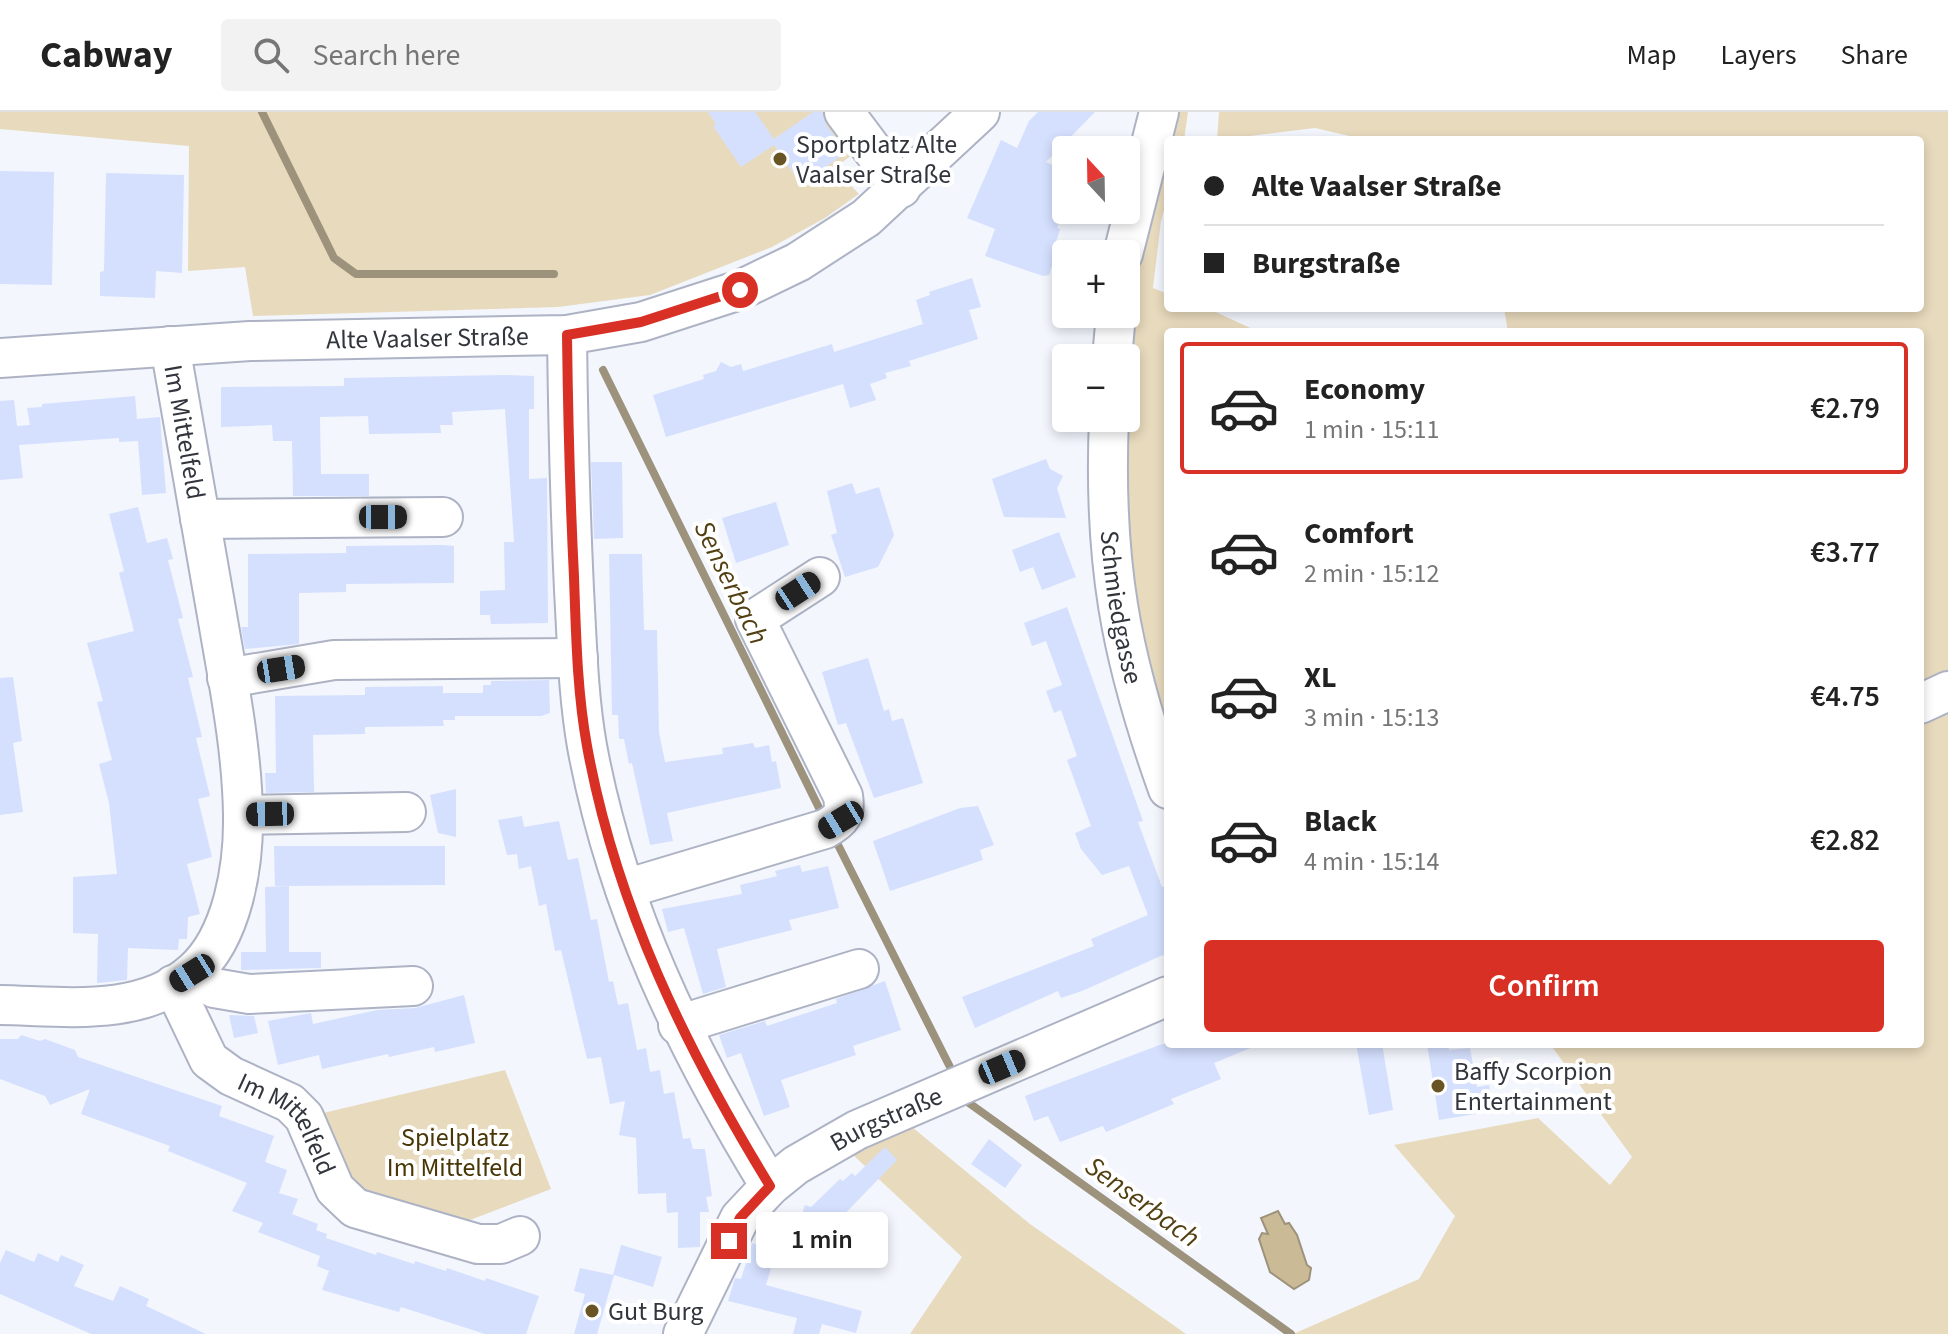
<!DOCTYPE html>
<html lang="en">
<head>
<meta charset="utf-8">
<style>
	:root { --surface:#fff; --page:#f2f2f2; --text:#222; --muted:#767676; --line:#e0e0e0; --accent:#d93025 }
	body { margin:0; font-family:"Source Sans 3",sans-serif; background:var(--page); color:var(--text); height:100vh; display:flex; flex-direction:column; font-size:30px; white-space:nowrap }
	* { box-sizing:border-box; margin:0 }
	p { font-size:26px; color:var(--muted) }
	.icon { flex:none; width:44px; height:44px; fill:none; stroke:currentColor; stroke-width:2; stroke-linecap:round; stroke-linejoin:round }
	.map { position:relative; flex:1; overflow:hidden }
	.drawer { position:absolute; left:1164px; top:216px; width:760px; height:720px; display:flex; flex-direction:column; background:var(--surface); border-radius:8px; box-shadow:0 4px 12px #0003 }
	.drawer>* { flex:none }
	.top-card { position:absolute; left:1164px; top:24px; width:760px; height:176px; border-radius:8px; box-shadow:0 4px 12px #0003; display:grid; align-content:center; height:176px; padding:0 40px; background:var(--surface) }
	.needle { width:52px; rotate:338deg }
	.fabs { position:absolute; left:1052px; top:24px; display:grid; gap:16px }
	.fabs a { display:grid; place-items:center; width:88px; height:88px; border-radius:8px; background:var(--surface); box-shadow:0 4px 12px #0003; font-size:40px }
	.end { position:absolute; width:36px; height:36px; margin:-18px; border:10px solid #d93025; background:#fff; box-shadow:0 0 0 4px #fff }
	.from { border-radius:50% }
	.bubble { position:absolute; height:56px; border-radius:8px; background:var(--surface); box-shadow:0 4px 12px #0003; font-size:26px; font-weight:600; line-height:56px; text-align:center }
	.car { position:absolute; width:24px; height:48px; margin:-24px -12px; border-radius:10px; box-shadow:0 0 6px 2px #0007; background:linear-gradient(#222 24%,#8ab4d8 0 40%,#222 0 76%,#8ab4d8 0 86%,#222 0) }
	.top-card b { display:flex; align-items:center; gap:28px; height:76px; font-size:30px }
	.top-card b+b { border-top:2px solid var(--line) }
	.top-card i { width:20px; height:20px; background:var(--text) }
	ul { padding:14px 0 0; list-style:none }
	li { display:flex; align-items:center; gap:24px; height:132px; margin:0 16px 12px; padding:0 24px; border:4px solid transparent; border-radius:8px }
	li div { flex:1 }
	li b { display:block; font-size:30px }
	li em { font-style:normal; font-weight:600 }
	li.active { border-color:var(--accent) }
	li>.icon { width:72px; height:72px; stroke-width:1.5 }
	.primary-button { display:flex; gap:16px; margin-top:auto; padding:16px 40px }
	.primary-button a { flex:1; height:92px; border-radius:8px; background:var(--accent); color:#fff; font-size:32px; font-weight:600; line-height:92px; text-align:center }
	header { display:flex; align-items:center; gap:48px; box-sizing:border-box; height:112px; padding:0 40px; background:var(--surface); border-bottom:2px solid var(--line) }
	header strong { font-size:38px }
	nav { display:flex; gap:44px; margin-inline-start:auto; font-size:28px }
	.search { width:560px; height:72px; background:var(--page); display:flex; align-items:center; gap:20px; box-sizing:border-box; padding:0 28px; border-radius:8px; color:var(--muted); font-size:30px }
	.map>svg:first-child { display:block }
</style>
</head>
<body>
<header>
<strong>Cabway</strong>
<div class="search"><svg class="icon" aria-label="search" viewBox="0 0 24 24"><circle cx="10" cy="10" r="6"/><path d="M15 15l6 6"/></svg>Search here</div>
<nav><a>Map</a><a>Layers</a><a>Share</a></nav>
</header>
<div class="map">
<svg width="1948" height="1222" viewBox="0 0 1948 1222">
	<rect width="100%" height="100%" fill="#f3f6fd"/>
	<g fill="#e8dabd">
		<polygon points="0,0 863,0 859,38 834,56 859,82 825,106 772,135 650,183 558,195 253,204 245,155 188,159 189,34 0,17"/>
		<polygon points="1172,0 1188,0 1184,28 1168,28 1168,84 1161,109 1153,176 1168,182 1168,196 1207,196 1259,220 1168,220 1168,645 1124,434 1124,246 1134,143"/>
		<polygon points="1219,0 1948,0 1948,1222 1293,1222 1419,1167 1455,1104 1394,1033 1538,1006 1610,1073 1632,1045 1550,932 1920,932 1920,220 1508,220 1504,196 1920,196 1920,28 1367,28 1315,16 1217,28"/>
		<polygon points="505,958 551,1077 457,1113 355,1085 319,1002"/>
		<polygon points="912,1015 1030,1112 1186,1222 910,1222 962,1145 851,1041"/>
	</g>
	<polygon fill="#cbba96" stroke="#9d927b" stroke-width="2" points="1278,1099 1285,1112 1289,1111 1297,1123 1307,1153 1311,1156 1309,1168 1294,1177 1270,1160 1259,1127 1262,1121 1268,1122 1261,1106"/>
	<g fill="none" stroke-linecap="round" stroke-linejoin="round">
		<g stroke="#9d927b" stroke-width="8">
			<polyline points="262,0 334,146 356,162 554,162"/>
			<polyline points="603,258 822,702"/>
			<polyline points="833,723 950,955"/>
			<polyline points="969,991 1291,1222"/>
		</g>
	</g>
	<g fill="#d5e0fe">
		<polygon points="708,0 755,0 774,27 813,0 822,0 826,13 847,40 801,72 774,33 741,55 713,14 716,12"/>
		<polygon points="1038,0 1095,0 1046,50 1066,59 1066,94 1057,116 1060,117 1056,130 1060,131 1049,163 1043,164 985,144 995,117 967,106 1001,28 1017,36 1029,9"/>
		<polygon points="0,59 54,60 52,173 0,172"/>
		<polygon points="106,61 184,63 182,161 156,159 155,186 100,184 100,160 104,159"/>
		<polygon points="972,166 981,195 969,198 978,227 909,249 911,254 885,261 887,266 870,272 876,288 850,296 843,272 666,325 653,283 704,267 703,263 716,259 721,250 731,255 741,252 743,259 832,232 834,240 923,212 916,188 930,183 929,180"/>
		<polygon points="505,263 534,264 534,297 529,297 529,367 547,366 548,511 491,512 490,503 480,503 480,479 505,478 504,430 514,430 505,297 452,300 453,313 440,313 441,321 369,322 368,304 320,305 321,362 369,362 369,384 293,384 292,329 273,329 272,313 221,315 221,275 344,274 344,266"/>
		<polygon points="135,284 137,307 160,305 166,381 142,383 138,329 119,330 119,326 19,333 23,366 0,368 0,289 14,288 17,314 30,313 27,296 42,295 42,292"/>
		<polygon points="1046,347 1050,357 1063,364 1057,376 1066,406 1004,405 992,367"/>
		<polygon points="591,350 622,350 623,426 594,427"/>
		<polygon points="852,371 856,382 879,375 894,423 878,455 845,465 831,423 837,421 827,379"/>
		<polygon points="776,390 789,433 736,451 722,406"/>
		<polygon points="138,395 147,431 167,426 173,447 168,448 183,506 178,507 193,565 188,566 202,625 196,626 210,684 198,687 212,745 187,752 200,802 188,805 187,827 179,827 178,838 128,836 127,868 97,871 98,822 73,821 73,765 117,762 109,691 99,652 112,648 97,590 103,589 87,531 134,519 119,461 124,459 109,402"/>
		<polygon points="1059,420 1076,465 1042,478 1033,455 1020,460 1012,438"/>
		<polygon points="443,433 454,434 454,471 346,472 346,480 299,481 299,532 245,537 241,515 248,515 248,442 346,441 346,434"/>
		<polygon points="609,442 642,442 644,518 657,518 659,620 665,650 723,642 722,636 753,631 755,636 769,633 772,650 776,649 781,676 667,701 673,729 650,733 632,651 629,652 624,627 619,627 618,603 612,603"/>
		<polygon points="1067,495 1143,709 1138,710 1162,775 1168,773 1168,851 1163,843 1082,879 1061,886 1058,879 975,916 962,885 1094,834 1091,827 1148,803 1129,754 1102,763 1081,737 1075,721 1091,714 1067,648 1077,644 1061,598 1054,601 1046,579 1062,573 1046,529 1032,534 1024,511"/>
		<polygon points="868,546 884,599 889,597 892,609 903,606 923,671 874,686 846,611 838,613 822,560"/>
		<polygon points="13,565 22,629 13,631 23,700 0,703 0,566"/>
		<polygon points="549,568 550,601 541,604 455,604 455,608 443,608 444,614 365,615 365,622 313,623 314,680 266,681 265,661 276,661 275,584 365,583 365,575 443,574 443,581 483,581 483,573 491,573 491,569"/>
		<polygon points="456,677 456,725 438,721 430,683"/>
		<polygon points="978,694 994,733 980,738 983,748 890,779 873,729 960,696"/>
		<polygon points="522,704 524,715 559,709 568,748 578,746 591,808 597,807 609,870 613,869 618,893 628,891 637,938 646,936 650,960 660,958 664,982 674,980 683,1027 690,1026 693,1037 705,1037 712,1084 706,1085 709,1100 700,1100 700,1135 678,1136 678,1100 667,1101 666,1081 638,1082 636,1026 619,1023 625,989 610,992 601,945 587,947 561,838 555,839 546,792 539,794 531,754 519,757 517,742 507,743 498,708"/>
		<polygon points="274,734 445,734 445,773 275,774"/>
		<polygon points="800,753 802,760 828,754 839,796 789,808 792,818 717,837 726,875 703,882 684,816 668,820 662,797 742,782 740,773 777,764 775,759"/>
		<polygon points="289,774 289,840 321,840 321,856 241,858 241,840 266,840 265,775"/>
		<polygon points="885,869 901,918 853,934 856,943 781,968 790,995 764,1004 741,941 727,946 719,923 765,909 767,914 837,891 836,887"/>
		<polygon points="464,883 475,931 435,940 434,935 389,945 388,942 322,957 319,943 278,953 268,909 311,901 313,912 377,898 415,896"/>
		<polygon points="229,903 254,904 258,921 234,926"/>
		<polygon points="21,923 40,929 45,927 75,938 78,945 222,994 219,1004 274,1024 265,1050 287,1058 279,1081 298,1087 292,1102 318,1112 316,1118 327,1122 322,1140 326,1126 376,1143 377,1140 414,1152 415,1149 446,1159 447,1156 485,1169 486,1166 539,1184 526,1222 485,1222 401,1195 399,1200 322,1178 329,1159 317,1154 320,1144 258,1120 263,1111 232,1099 247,1071 168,1039 170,1034 81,1002 90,977 50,993 45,984 0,967 0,927 18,927"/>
		<polygon points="1162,932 1258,933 1214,951 1221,967 1171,987 1174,992 1106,1020 1103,1014 1060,1030 1048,1004 1034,1009 1025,984"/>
		<polygon points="1356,932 1382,932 1393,998 1369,1003"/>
		<polygon points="1427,932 1448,932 1449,938 1470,936 1477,975 1489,973 1493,994 1481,996 1482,1001 1439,1008"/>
		<polygon points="989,1027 1022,1053 1005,1076 971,1052"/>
		<polygon points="885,1035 897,1048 827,1120 862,1134 855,1154 792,1131 805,1093 811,1095 840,1067 843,1069 852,1061 855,1064"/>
		<polygon points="752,1131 776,1139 766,1173 862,1199 856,1221 822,1212 819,1222 793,1222 797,1206 728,1189 735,1166 741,1167"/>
		<polygon points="621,1133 662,1145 653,1175 614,1163 597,1222 574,1222 585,1182 574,1179 580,1156 613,1163"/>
		<polygon points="6,1138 34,1150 38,1141 58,1150 61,1143 84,1153 74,1174 113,1189 120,1174 149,1187 146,1194 206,1222 91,1222 0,1182 0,1151"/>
	</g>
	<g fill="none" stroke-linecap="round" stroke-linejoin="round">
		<g stroke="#adb3c4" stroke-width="42">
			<g id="minor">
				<polyline points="844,0 901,76"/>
				<polyline points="1123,142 1159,0"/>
				<path d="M567,223c1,85 3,170 7,255 3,51 4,105 13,156 30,162 98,301 183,440"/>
				<path id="s1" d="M0,246l250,-17 317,-6 74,-13 99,-32 58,-28 68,-44 114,-106"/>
				<polyline points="1112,246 1116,202"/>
				<path id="s2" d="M1109,306c-6,142 11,238 59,371"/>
				<polyline points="200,407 443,405"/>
				<polyline points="227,566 334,548 578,546"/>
				<polyline points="1920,592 1948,579"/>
				<polyline points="243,703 406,700"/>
				<path d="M625,777l200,-60c16,-9 21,-14 18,-33l-88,-177 65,-42"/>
				<polyline points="192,861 214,876 249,882 413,874"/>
				<path id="s3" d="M173,873l36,75 22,16 59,27 14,14 31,72 20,19 123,36h23l19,-8"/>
				<path d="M0,893c63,1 141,13 193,-33 40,-35 51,-107 50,-158 -1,-66 -15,-134 -26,-199 -16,-90 -31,-180 -47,-269"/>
				<polyline points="678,913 859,857"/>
				<path id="s4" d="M683,1222l57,-116 30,-32 26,-21 61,-35 311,-134"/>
			</g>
		</g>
		<use href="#minor" stroke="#fff" stroke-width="38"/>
	</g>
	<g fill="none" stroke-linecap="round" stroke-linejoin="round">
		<path stroke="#d93025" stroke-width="10" d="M729,1129l11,-23 30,-32c-84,-137 -154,-280 -183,-440 -10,-55 -11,-113 -13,-169 -4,-80 -6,-161 -7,-242l74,-13 99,-32"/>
	</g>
	<g fill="#695423" stroke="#fff" stroke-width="3">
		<circle cx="780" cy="47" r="8"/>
		<circle cx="1438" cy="974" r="8"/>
		<circle cx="592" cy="1199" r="8"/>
	</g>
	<g text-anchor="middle" stroke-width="8" stroke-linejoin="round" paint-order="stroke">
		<g font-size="26" fill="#32353c" stroke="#fff" text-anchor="start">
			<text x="796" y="41">Sportplatz Alte<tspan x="796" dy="30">Vaalser Straße</tspan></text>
			<text x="1454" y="968">Baffy Scorpion<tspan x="1454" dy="30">Entertainment</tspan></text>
			<text x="608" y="1208">Gut Burg</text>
		</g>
		<g font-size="26" fill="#32353c" stroke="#fff">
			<text dy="9" stroke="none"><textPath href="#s1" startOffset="428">Alte Vaalser Straße</textPath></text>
			<text transform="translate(185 320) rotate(80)" y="9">Im Mittelfeld</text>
			<text dy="9" stroke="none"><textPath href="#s2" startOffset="190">Schmiedgasse</textPath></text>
			<text dy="9" stroke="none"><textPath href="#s4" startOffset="308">Burgstraße</textPath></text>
			<text dy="9" stroke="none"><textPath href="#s3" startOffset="188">Im Mittelfeld</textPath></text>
		</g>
		<g font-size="26" fill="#483606" stroke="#fff">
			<text x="455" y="1034">Spielplatz<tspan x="455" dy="30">Im Mittelfeld</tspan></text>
		</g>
		<g font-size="28" font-style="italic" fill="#524013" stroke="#fff">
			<text transform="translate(732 470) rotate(64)" y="10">Senserbach</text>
			<text transform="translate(1143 1089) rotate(36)" y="10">Senserbach</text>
		</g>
	</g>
</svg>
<div class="fabs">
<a><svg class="needle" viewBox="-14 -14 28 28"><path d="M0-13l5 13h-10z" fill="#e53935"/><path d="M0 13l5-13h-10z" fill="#767676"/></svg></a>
<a>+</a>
<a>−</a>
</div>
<i class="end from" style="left:740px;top:178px"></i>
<i class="end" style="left:729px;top:1129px"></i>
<div class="bubble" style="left:756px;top:1100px;width:132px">1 min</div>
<i class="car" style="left:383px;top:405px;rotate:90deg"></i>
<i class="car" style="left:798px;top:479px;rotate:57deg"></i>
<i class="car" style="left:281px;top:557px;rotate:81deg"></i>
<i class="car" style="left:270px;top:702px;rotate:269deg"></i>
<i class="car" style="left:841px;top:708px;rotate:239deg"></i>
<i class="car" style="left:192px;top:861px;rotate:238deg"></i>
<i class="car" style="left:1002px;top:955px;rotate:67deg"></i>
<div class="top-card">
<b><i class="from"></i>Alte Vaalser Straße</b>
<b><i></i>Burgstraße</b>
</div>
<section class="drawer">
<ul>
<li class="active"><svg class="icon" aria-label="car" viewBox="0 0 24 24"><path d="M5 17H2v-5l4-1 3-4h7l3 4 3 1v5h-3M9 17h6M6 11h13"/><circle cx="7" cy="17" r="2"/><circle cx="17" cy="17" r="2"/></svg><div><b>Economy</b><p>1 min · 15:11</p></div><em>€2.79</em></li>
<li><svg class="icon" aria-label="car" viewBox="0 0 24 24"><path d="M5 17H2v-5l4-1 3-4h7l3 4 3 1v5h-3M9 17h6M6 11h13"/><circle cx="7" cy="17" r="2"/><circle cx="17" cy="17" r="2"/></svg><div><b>Comfort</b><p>2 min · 15:12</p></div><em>€3.77</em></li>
<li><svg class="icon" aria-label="car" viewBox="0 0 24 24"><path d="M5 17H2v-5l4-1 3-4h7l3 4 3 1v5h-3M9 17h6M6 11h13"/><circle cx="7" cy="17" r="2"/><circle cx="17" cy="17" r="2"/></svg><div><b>XL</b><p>3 min · 15:13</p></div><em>€4.75</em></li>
<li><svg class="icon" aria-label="car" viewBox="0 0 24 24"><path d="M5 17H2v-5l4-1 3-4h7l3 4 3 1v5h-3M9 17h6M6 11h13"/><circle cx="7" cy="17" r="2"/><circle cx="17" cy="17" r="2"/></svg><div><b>Black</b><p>4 min · 15:14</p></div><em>€2.82</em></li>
</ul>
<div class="primary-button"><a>Confirm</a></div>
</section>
</div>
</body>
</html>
